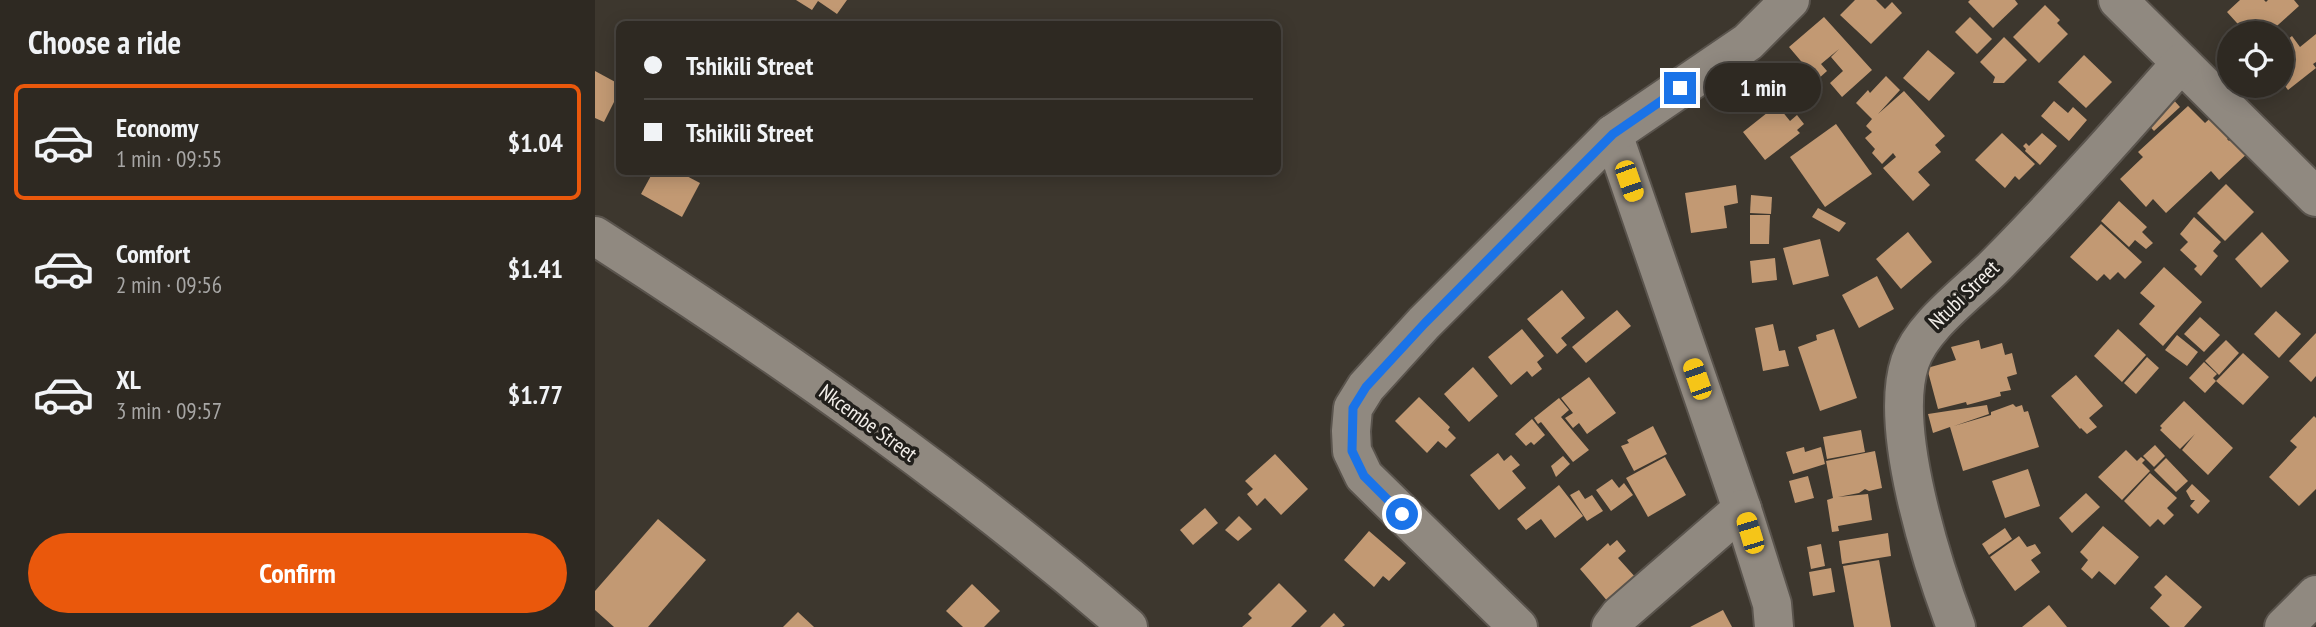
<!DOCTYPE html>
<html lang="en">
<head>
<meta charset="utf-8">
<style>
	:root { --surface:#2e2922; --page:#36312a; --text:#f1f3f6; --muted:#a7a6a5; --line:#494540; --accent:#ea580c }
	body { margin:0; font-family:"PT Sans Narrow",sans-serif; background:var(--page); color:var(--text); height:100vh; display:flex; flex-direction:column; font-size:26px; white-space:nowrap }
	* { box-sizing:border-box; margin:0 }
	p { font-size:23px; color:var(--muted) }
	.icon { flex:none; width:38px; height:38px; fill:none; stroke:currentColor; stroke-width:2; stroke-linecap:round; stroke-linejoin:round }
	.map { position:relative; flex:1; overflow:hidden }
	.panel { display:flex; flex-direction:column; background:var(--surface); width:595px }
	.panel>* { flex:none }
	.hud { position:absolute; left:21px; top:21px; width:665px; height:154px; border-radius:10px; box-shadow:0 4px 18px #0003,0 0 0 2px var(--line); display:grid; align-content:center; height:154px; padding:0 28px; background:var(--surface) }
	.buttons { position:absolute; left:1622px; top:21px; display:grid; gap:14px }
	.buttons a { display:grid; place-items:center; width:77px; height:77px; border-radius:50%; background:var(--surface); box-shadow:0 4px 18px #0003,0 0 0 2px var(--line); font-size:35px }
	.end { position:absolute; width:32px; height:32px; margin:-16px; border:9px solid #1a73e8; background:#fff; box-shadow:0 0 0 4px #fff }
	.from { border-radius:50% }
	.bubble { position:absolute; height:49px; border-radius:24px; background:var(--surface); box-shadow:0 4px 18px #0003,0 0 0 2px var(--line); font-size:23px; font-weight:600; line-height:49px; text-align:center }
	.car { position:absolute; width:21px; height:42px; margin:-21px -10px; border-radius:9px; box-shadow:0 0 5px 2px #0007; background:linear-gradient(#f5c518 24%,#345 0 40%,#f5c518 0 76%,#345 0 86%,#f5c518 0) }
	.hud b { display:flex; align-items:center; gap:24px; height:66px; font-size:26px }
	.hud b+b { border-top:2px solid var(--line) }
	.hud i { width:18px; height:18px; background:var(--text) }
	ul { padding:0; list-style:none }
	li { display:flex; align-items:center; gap:21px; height:116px; margin:0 14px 10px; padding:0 14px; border:4px solid transparent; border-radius:10px }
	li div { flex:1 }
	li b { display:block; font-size:26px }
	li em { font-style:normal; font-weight:600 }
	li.on { border-color:var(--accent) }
	li>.icon { width:63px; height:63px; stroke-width:1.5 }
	h2 { padding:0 28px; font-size:32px; line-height:84px }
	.button { display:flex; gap:14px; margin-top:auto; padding:14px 28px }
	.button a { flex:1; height:80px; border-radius:42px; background:var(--accent); color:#fff; font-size:28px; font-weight:600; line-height:80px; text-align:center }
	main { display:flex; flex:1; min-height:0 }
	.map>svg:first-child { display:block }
</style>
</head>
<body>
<main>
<section class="panel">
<h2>Choose a ride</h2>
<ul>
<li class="on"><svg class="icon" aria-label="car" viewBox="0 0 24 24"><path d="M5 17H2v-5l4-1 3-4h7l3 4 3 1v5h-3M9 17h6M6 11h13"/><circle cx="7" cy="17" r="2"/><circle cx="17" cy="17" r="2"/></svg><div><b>Economy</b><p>1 min · 09:55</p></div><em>$1.04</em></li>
<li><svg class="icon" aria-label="car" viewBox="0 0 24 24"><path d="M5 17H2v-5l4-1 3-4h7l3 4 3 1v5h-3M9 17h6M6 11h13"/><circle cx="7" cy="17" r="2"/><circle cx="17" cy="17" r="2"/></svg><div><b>Comfort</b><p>2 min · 09:56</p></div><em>$1.41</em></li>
<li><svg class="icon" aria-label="car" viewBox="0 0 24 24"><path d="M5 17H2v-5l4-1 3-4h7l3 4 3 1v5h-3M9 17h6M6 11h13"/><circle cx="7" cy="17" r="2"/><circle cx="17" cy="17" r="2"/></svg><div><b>XL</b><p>3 min · 09:57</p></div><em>$1.77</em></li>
</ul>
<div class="button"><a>Confirm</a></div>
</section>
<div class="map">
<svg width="1721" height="627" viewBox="0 0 1721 627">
	<rect width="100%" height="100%" fill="#3d372e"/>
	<g fill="#c29973">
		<polygon points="201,0 252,0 242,14 223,1 217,10"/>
		<polygon points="1260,0 1281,0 1290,9 1297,2 1307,13 1276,44 1245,15"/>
		<polygon points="1375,0 1420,0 1423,4 1398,28 1373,2"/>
		<polygon points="1645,0 1669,0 1671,2 1673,0 1699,0 1704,6 1674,33 1651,33 1632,12"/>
		<polygon points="1450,5 1465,20 1462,23 1473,34 1444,63 1418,37"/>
		<polygon points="1229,17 1277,70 1247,97 1235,83 1248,71 1236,57 1244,49 1226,64 1232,71 1222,80 1194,47"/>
		<polygon points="1375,17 1397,39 1382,54 1360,32"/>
		<polygon points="1721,34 1721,62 1718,64 1721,68 1693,90 1687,82 1687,44 1697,36 1705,47"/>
		<polygon points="1409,37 1432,60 1409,83 1398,83 1400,77 1385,62"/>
		<polygon points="1333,50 1360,73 1334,101 1308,78"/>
		<polygon points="1489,55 1517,82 1491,108 1463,82"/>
		<polygon points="0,71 24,84 24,92 9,122 0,118"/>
		<polygon points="1291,76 1305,90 1283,114 1309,91 1350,136 1340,145 1346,152 1323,172 1335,185 1318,201 1288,168 1301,157 1298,153 1287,164 1277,153 1280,149 1270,138 1277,132 1271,126 1277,119 1261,103 1273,90 1275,93"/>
		<polygon points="1576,97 1585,107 1559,131 1550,121"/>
		<polygon points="1459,101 1473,113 1478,107 1492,120 1474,141 1446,116"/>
		<polygon points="1182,105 1195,121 1202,115 1209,124 1202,130 1205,133 1170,160 1148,132"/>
		<polygon points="1593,106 1610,123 1623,111 1641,130 1632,139 1634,141 1641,134 1656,150 1624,180 1616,171 1571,213 1558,199 1551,207 1525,179 1548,157 1543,152"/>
		<polygon points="1241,124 1277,174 1230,207 1195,157"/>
		<polygon points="1407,133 1440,164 1424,180 1420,176 1410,188 1380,160"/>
		<polygon points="1447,133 1462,146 1445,165 1430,151 1431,149 1428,146 1431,143 1434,146"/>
		<polygon points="58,172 84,172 105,183 87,217 46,194"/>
		<polygon points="1631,184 1659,212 1630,241 1602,213"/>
		<polygon points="1141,185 1143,203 1129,206 1132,228 1096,233 1090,193"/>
		<polygon points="1156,195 1177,197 1176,214 1155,213"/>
		<polygon points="1524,201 1552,227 1547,232 1558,243 1551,249 1540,240 1534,247 1506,221"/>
		<polygon points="1223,208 1251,223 1244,232 1217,217"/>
		<polygon points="1155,215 1175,215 1174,244 1155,244"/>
		<polygon points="1599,217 1626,242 1618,251 1623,256 1606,276 1599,269 1602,266 1585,250 1593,242 1585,234"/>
		<polygon points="1506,224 1547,262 1530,279 1523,272 1515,280 1509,274 1502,281 1475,257"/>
		<polygon points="1313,232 1337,262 1306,289 1281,259"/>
		<polygon points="1667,232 1694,261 1666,288 1640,259"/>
		<polygon points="1225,239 1234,276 1198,285 1188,248"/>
		<polygon points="1180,258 1182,280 1157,283 1155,261"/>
		<polygon points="1569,267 1607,302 1568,346 1544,324 1560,306 1545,293"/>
		<polygon points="1282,276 1299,309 1264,328 1247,295"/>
		<polygon points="967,290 990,318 966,338 972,345 962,354 932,319"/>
		<polygon points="1022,310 1036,326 991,363 977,347"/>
		<polygon points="1681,311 1706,334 1684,358 1659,334"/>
		<polygon points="1605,317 1625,335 1609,352 1589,334"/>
		<polygon points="1178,324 1184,351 1190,350 1194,366 1168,371 1160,328"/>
		<polygon points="927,329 949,356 942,362 947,369 937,377 932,371 916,385 893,357"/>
		<polygon points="1239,329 1262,398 1225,411 1203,347 1222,340 1221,335"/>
		<polygon points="1523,329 1551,355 1527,382 1499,356"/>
		<polygon points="1721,333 1721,376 1716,382 1694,361"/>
		<polygon points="1582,335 1603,352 1592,366 1570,350"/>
		<polygon points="1384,340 1386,349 1407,343 1410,355 1417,353 1422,374 1412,377 1416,390 1405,392 1406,396 1372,405 1371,402 1343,409 1332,368 1361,360 1356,347"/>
		<polygon points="1631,340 1644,353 1624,375 1610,361"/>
		<polygon points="1648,353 1674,377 1648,405 1621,381"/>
		<polygon points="1552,357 1564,368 1541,394 1529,383"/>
		<polygon points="1609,362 1622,374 1618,378 1621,381 1610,393 1594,378"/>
		<polygon points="878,367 903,396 874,422 849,394"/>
		<polygon points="1481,375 1508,406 1494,418 1502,427 1492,434 1486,428 1485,429 1456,396"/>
		<polygon points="994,377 1021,413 992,434 984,423 978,428 970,418 978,413 966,398"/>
		<polygon points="824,397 855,427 853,430 861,438 851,448 843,441 832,453 800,421"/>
		<polygon points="964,398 974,410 966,417 994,450 978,462 946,422 943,424 939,418"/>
		<polygon points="1589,401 1638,448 1613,475 1587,450 1600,434 1585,449 1565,430 1567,428 1565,426"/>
		<polygon points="1418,404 1421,407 1427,405 1429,412 1433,411 1444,447 1368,471 1355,427 1338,433 1333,414 1392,405 1394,414 1359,426 1396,415 1396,412"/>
		<polygon points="1719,416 1721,418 1721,489 1704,506 1674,477 1702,447 1695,441"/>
		<polygon points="937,419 950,435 939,445 936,442 931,446 920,434"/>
		<polygon points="1058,426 1072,454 1039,471 1026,446 1034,443 1032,440"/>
		<polygon points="1266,430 1270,452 1232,459 1228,437"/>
		<polygon points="1560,445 1570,456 1559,467 1548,456"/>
		<polygon points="1209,447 1210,452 1226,447 1230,464 1198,474 1191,452"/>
		<polygon points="1531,450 1542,461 1546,457 1550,460 1547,463 1555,471 1527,500 1503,477"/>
		<polygon points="1280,451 1287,488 1274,491 1270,489 1264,493 1243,497 1273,494 1277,520 1243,526 1244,531 1237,532 1232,500 1238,498 1231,461"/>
		<polygon points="903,453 909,461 916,455 925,465 917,471 931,488 904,510 875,475"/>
		<polygon points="680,454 713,489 686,515 670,498 662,506 652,494 658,489 650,481"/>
		<polygon points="968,456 975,464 961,477 956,466"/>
		<polygon points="1070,457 1091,495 1053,517 1031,478"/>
		<polygon points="1571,458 1593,481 1581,492 1559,470"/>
		<polygon points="1433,469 1445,506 1410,518 1397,481"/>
		<polygon points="1555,473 1582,498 1572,508 1579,515 1569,525 1563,519 1555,527 1529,501"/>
		<polygon points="1213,476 1219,498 1200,503 1194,481"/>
		<polygon points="1017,479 1024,488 1029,483 1038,495 1016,511 1001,490"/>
		<polygon points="1597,484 1615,501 1603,514 1595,506 1600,500 1596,500 1591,491"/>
		<polygon points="964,485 988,516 960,538 946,519 931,530 922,519"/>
		<polygon points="984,490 990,499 997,495 1008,511 992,521 975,495"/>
		<polygon points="1491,493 1505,507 1477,533 1464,518"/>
		<polygon points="610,508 623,523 598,545 585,530"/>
		<polygon points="644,516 657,529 643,541 630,530"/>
		<polygon points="63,519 111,560 53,627 19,627 0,610 0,591"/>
		<polygon points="1508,526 1544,557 1520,585 1504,571 1497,579 1486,569 1493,560 1485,552"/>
		<polygon points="1410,528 1417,539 1394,555 1387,544"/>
		<polygon points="774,531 811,563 794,581 788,576 779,587 749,560"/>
		<polygon points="1293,533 1296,556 1247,564 1244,541"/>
		<polygon points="1424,536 1432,547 1440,544 1446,553 1436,560 1445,572 1420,591 1395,557"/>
		<polygon points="1022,540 1031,551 1023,558 1042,579 1014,603 985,569 1013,543 1015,546"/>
		<polygon points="1226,544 1230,566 1216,569 1212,547"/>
		<polygon points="1284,560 1296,627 1259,627 1248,566"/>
		<polygon points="1236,568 1240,592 1218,596 1214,572"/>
		<polygon points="1571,575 1607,607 1589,627 1575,627 1555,608 1567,595 1559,587"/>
		<polygon points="684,583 712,611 696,627 647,627 657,618 653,614"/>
		<polygon points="377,584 405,611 389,627 368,627 351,611"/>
		<polygon points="1454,605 1472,627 1427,627"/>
		<polygon points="1128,610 1137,627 1095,627"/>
		<polygon points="203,612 219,627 188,627"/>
		<polygon points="739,613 750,625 747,627 725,627"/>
	</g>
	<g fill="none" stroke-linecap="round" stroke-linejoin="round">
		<g stroke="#5a544d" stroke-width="42">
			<g id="minor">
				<polyline points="1523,0 1721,197"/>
				<polyline points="1018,134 1147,509 1177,604 1179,627"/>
				<path d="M0,236c185,119 367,246 533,391"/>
				<polyline points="923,627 769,476 757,451 756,431 758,408 771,387 829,323 1018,134 1153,42 1195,0"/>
				<polyline points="1016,627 1025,615 1147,509"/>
				<path d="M1361,627c-24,-64 -68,-199 -46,-265 12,-37 60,-70 87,-98 64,-65 124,-133 184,-201"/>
				<polyline points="1689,627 1721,595"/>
			</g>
		</g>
		<use href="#minor" stroke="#908980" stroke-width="38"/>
	</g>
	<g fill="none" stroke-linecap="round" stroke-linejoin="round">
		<polyline stroke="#1a73e8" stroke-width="9" points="807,514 769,476 757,451 758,408 771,387 830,323 1018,134 1085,88"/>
	</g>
	<g text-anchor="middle" stroke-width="7" stroke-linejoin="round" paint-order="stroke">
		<g font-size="21" fill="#f3efea" stroke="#211f1b">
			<text transform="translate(1369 295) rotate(-44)" y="7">Ntubi Street</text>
			<text transform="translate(273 423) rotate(36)" y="7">Nkcembe Street</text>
		</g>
	</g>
</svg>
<div class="buttons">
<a><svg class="icon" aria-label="locate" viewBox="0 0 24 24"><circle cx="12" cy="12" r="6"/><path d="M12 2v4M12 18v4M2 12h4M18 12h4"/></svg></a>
</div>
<i class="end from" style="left:807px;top:514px"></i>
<i class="end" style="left:1085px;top:88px"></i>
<div class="bubble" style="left:1110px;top:63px;width:116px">1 min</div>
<i class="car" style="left:1034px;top:181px;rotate:161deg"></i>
<i class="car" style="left:1102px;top:379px;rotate:341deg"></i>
<i class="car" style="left:1155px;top:533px;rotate:343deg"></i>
<div class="hud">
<b><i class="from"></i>Tshikili Street</b>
<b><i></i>Tshikili Street</b>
</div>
</div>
</main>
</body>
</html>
